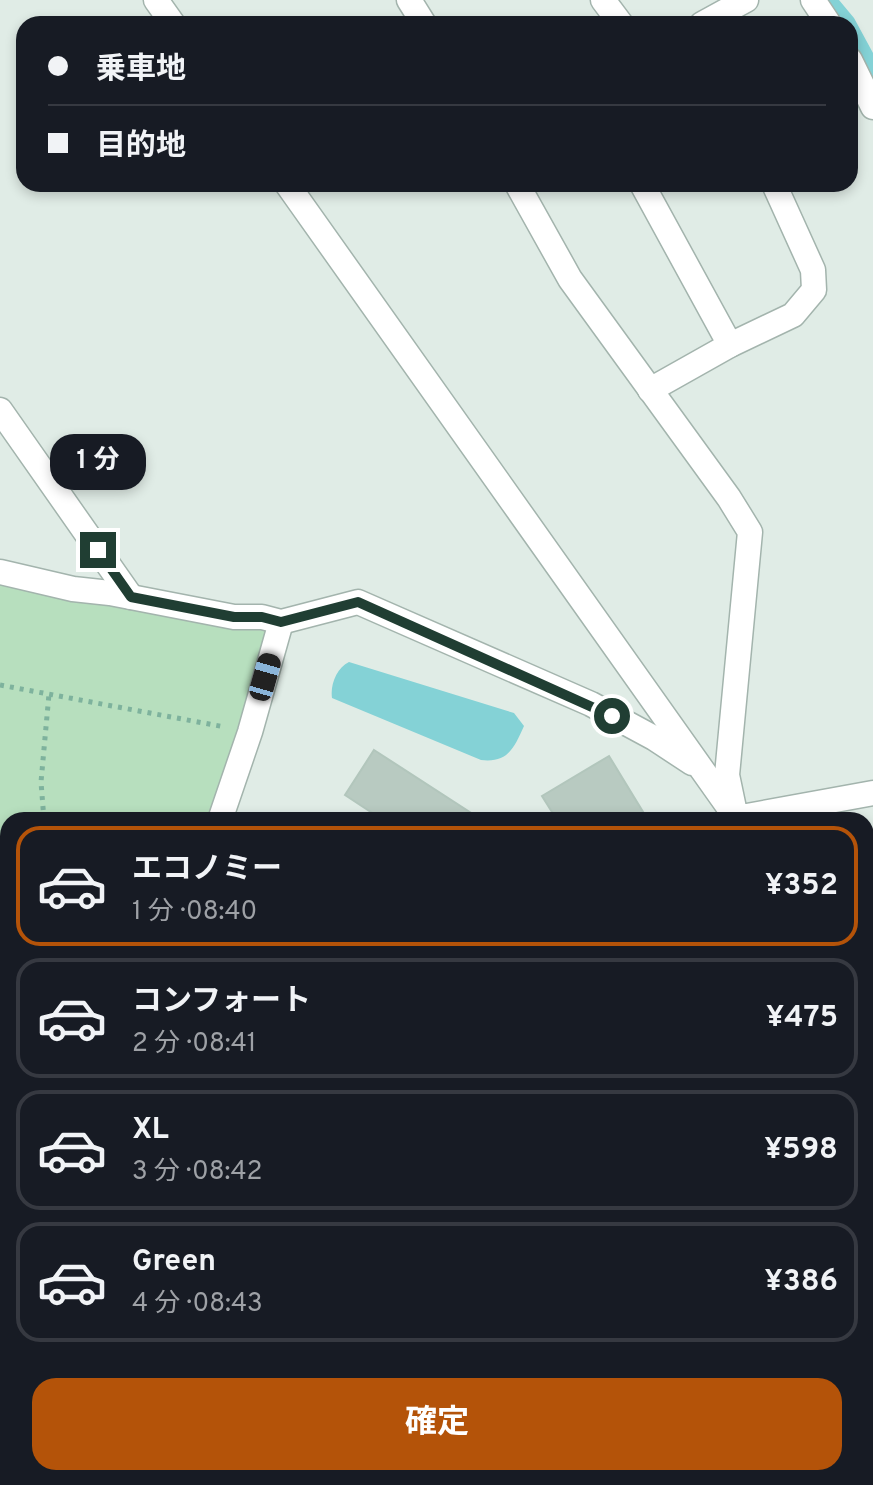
<!DOCTYPE html>
<html lang="ja">
<head>
<meta charset="utf-8">
<style>
	:root { --surface:#171b24; --page:#20242c; --text:#f1f3f6; --muted:#9ea1a6; --line:#363941; --accent:#b45309 }
	body { margin:0; font-family:Overpass,"Noto Sans JP",sans-serif; background:var(--page); color:var(--text); height:100vh; display:flex; flex-direction:column; font-size:30px; white-space:nowrap }
	* { box-sizing:border-box; margin:0 }
	p { font-size:26px; color:var(--muted) }
	.icon { flex:none; width:44px; height:44px; fill:none; stroke:currentColor; stroke-width:2; stroke-linecap:round; stroke-linejoin:round }
	.map { position:relative; flex:1; overflow:hidden }
	.panel { position:absolute; left:0px; top:812px; width:874px; height:674px; display:flex; flex-direction:column; background:var(--surface); border-radius:24px 24px 0 0; box-shadow:0 4px 12px #0003 }
	.panel>* { flex:none }
	.hud { position:absolute; left:16px; top:16px; width:842px; height:176px; border-radius:24px; box-shadow:0 4px 12px #0003; display:grid; align-content:center; height:176px; padding:0 32px; background:var(--surface) }
	.end { position:absolute; width:36px; height:36px; margin:-18px; border:10px solid #203e33; background:#fff; box-shadow:0 0 0 4px #fff }
	.from { border-radius:50% }
	.bubble { position:absolute; height:56px; border-radius:24px; background:var(--surface); box-shadow:0 4px 12px #0003; font-size:26px; font-weight:700; line-height:56px; text-align:center }
	.car { position:absolute; width:24px; height:48px; margin:-24px -12px; border-radius:10px; box-shadow:0 0 6px 2px #0007; background:linear-gradient(#222 24%,#8ab4d8 0 40%,#222 0 76%,#8ab4d8 0 86%,#222 0) }
	.hud b { display:flex; align-items:center; gap:28px; height:76px; font-size:30px }
	.hud b+b { border-top:2px solid var(--line) }
	.hud i { width:20px; height:20px; background:var(--text) }
	ul { padding:14px 0 0; list-style:none }
	li { display:flex; align-items:center; gap:24px; height:120px; margin:0 16px 12px; padding:0 16px; border:4px solid var(--line); border-radius:24px }
	li div { flex:1 }
	li b { display:block; font-size:30px }
	li em { font-style:normal; font-weight:700 }
	li.on { border-color:var(--accent) }
	li>.icon { width:72px; height:72px; stroke-width:1.5 }
	.cta { display:flex; gap:16px; margin-top:auto; padding:16px 32px }
	.cta a { flex:1; height:92px; border-radius:24px; background:var(--accent); color:#fff; font-size:32px; font-weight:700; line-height:92px; text-align:center }
	.map>svg:first-child { display:block }
</style>
</head>
<body>
<div class="map">
<svg width="873" height="1485" viewBox="0 0 873 1485">
	<rect width="100%" height="100%" fill="#e0ece6"/>
	<polygon fill="#b7dfbe" points="0,581 275,627 214,820 8,820 8,926 0,917"/>
	<g fill="#84d2d6">
		<polygon points="823,0 839,0 854,18 873,53 873,88 850,44 850,24 838,24"/>
		<path d="M349,662l165,51 10,13c-10,22 -16,37 -43,34l-149,-62c-2,-14 5,-30 17,-36z"/>
	</g>
	<g fill="#b8cac1" stroke="#b2c6bc" stroke-width="2">
		<polygon points="374,750 482,820 383,820 345,795"/>
		<polygon points="609,756 648,820 557,820 542,796"/>
		<polygon points="141,1478 181,1478 170,1485 145,1485"/>
		<polygon points="599,1478 661,1478 664,1483 583,1485"/>
	</g>
	<g fill="none" stroke-linecap="round" stroke-linejoin="round">
		<g stroke="#a3b4ad" stroke-width="27">
			<g id="minor">
				<polyline points="156,0 173,24"/>
				<polyline points="409,0 424,24"/>
				<polyline points="603,0 621,24"/>
				<polyline points="813,0 829,24"/>
				<polyline points="702,24 746,0"/>
				<polyline points="850,60 873,107"/>
				<polyline points="287,184 730,809"/>
				<polyline points="517,184 570,279 729,498 750,532 727,775 736,818 873,793"/>
				<polyline points="642,184 730,345"/>
				<polyline points="650,390 730,345 793,315 814,290 813,270 774,184"/>
				<polyline points="0,410 131,597"/>
				<polyline points="0,572 73,589 110,593 234,617 262,617 281,622 358,602 591,704 654,738 692,763"/>
				<polyline points="220,820 250,732 281,622"/>
				<polyline points="0,939 8,948"/>
				<polyline points="866,1021 873,1038"/>
				<polyline points="866,1284 873,1301"/>
				<polyline points="460,1485 472,1478"/>
			</g>
		</g>
		<g stroke="#a3b4ad" stroke-width="27">
			<g id="tertiary">
				<polyline points="866,890 873,885"/>
				<polyline points="0,1405 8,1400"/>
			</g>
		</g>
		<g stroke="#7eb29d" stroke-width="5" stroke-dasharray="4 6" stroke-linecap="butt">
			<polyline points="0,685 225,727"/>
			<polyline points="44,820 41,782 49,694"/>
			<polyline points="0,842 8,864"/>
		</g>
		<use href="#minor" stroke="#fff" stroke-width="24"/>
		<use href="#tertiary" stroke="#fff" stroke-width="24"/>
	</g>
	<g fill="none" stroke-linecap="round" stroke-linejoin="round">
		<polyline stroke="#203e33" stroke-width="10" points="98,550 131,597 234,617 262,617 281,622 358,602 612,716"/>
	</g>
</svg>
<i class="end from" style="left:612px;top:716px"></i>
<i class="end" style="left:98px;top:550px"></i>
<div class="bubble" style="left:50px;top:434px;width:96px">1 分</div>
<i class="car" style="left:265px;top:677px;rotate:16deg"></i>
<div class="hud">
<b><i class="from"></i>乗車地</b>
<b><i></i>目的地</b>
</div>
<section class="panel">
<ul>
<li class="on"><svg class="icon" aria-label="car" viewBox="0 0 24 24"><path d="M5 17H2v-5l4-1 3-4h7l3 4 3 1v5h-3M9 17h6M6 11h13"/><circle cx="7" cy="17" r="2"/><circle cx="17" cy="17" r="2"/></svg><div><b>エコノミー</b><p>1 分 · 08:40</p></div><em>¥352</em></li>
<li><svg class="icon" aria-label="car" viewBox="0 0 24 24"><path d="M5 17H2v-5l4-1 3-4h7l3 4 3 1v5h-3M9 17h6M6 11h13"/><circle cx="7" cy="17" r="2"/><circle cx="17" cy="17" r="2"/></svg><div><b>コンフォート</b><p>2 分 · 08:41</p></div><em>¥475</em></li>
<li><svg class="icon" aria-label="car" viewBox="0 0 24 24"><path d="M5 17H2v-5l4-1 3-4h7l3 4 3 1v5h-3M9 17h6M6 11h13"/><circle cx="7" cy="17" r="2"/><circle cx="17" cy="17" r="2"/></svg><div><b>XL</b><p>3 分 · 08:42</p></div><em>¥598</em></li>
<li><svg class="icon" aria-label="car" viewBox="0 0 24 24"><path d="M5 17H2v-5l4-1 3-4h7l3 4 3 1v5h-3M9 17h6M6 11h13"/><circle cx="7" cy="17" r="2"/><circle cx="17" cy="17" r="2"/></svg><div><b>Green</b><p>4 分 · 08:43</p></div><em>¥386</em></li>
</ul>
<div class="cta"><a>確定</a></div>
</section>
</div>
</body>
</html>
